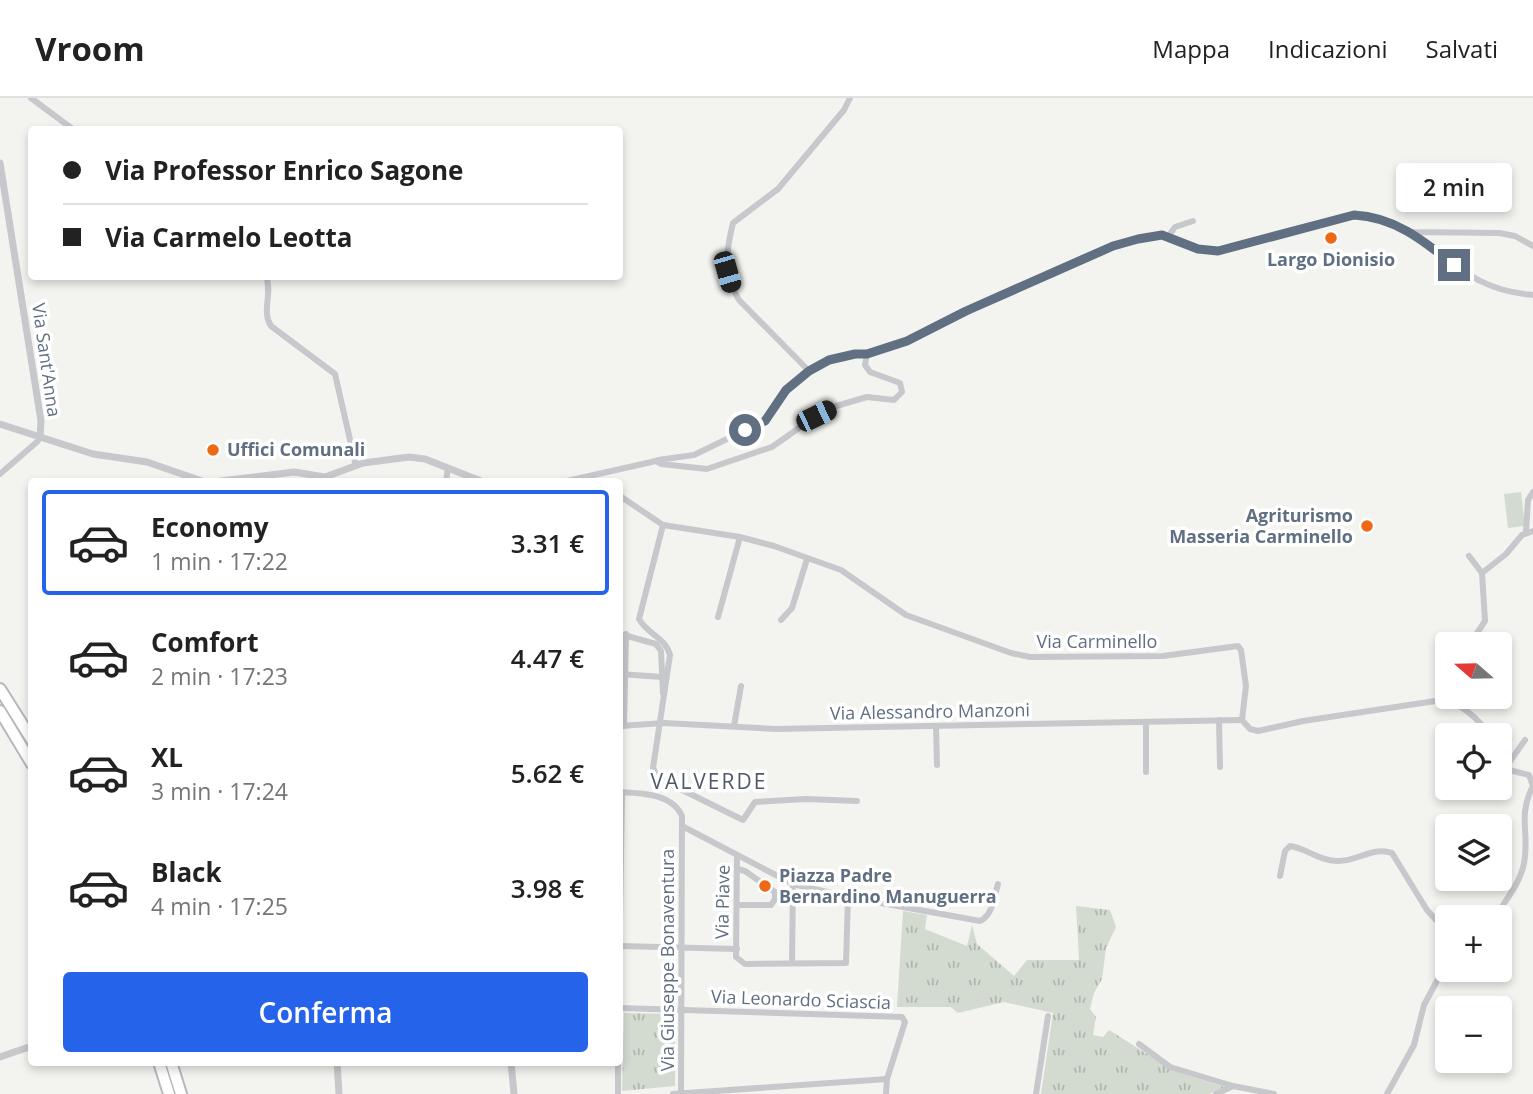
<!DOCTYPE html>
<html lang="it">
<head>
<meta charset="utf-8">
<style>
	:root { --surface:#fff; --page:#f2f2f2; --text:#222; --muted:#767676; --line:#e0e0e0; --accent:#2563eb }
	body { margin:0; font-family:"Open Sans",sans-serif; background:var(--page); color:var(--text); height:100vh; display:flex; flex-direction:column; font-size:26px; white-space:nowrap }
	* { box-sizing:border-box; margin:0 }
	p { font-size:23px; color:var(--muted) }
	.icon { flex:none; width:38px; height:38px; fill:none; stroke:currentColor; stroke-width:2; stroke-linecap:round; stroke-linejoin:round }
	.map { position:relative; flex:1; overflow:hidden }
	.panel { position:absolute; left:28px; top:380px; width:595px; height:588px; display:flex; flex-direction:column; background:var(--surface); border-radius:7px; box-shadow:0 4px 10px #0003 }
	.panel>* { flex:none }
	.guide { position:absolute; left:28px; top:28px; width:595px; height:154px; border-radius:7px; box-shadow:0 4px 10px #0003; display:grid; align-content:center; height:154px; padding:0 35px; background:var(--surface) }
	.needle { width:46px; rotate:290deg }
	.fabs { position:absolute; left:1435px; top:534px; display:grid; gap:14px }
	.fabs a { display:grid; place-items:center; width:77px; height:77px; border-radius:7px; background:var(--surface); box-shadow:0 4px 10px #0003; font-size:35px }
	.end { position:absolute; width:32px; height:32px; margin:-16px; border:9px solid #616f83; background:#fff; box-shadow:0 0 0 4px #fff }
	.from { border-radius:50% }
	.bubble { position:absolute; height:49px; border-radius:7px; background:var(--surface); box-shadow:0 4px 10px #0003; font-size:23px; font-weight:600; line-height:49px; text-align:center }
	.car { position:absolute; width:21px; height:42px; margin:-21px -10px; border-radius:9px; box-shadow:0 0 5px 2px #0007; background:linear-gradient(#222 24%,#8ab4d8 0 40%,#222 0 76%,#8ab4d8 0 86%,#222 0) }
	.guide b { display:flex; align-items:center; gap:24px; height:66px; font-size:26px }
	.guide b+b { border-top:2px solid var(--line) }
	.guide i { width:18px; height:18px; background:var(--text) }
	ul { padding:12px 0 0; list-style:none }
	li { display:flex; align-items:center; gap:21px; height:105px; margin:0 14px 10px; padding:0 21px; border:4px solid transparent; border-radius:7px }
	li div { flex:1 }
	li b { display:block; font-size:26px }
	li em { font-style:normal; font-weight:600 }
	li.active { border-color:var(--accent) }
	li>.icon { width:63px; height:63px; stroke-width:1.5 }
	.action { display:flex; gap:14px; margin-top:auto; padding:14px 35px }
	.action a { flex:1; height:80px; border-radius:7px; background:var(--accent); color:#fff; font-size:28px; font-weight:600; line-height:80px; text-align:center }
	header { display:flex; align-items:center; gap:42px; box-sizing:border-box; height:98px; padding:0 35px; background:var(--surface); border-bottom:2px solid var(--line) }
	header strong { font-size:33px }
	nav { display:flex; gap:38px; margin-inline-start:auto; font-size:24px }
	.map>svg:first-child { display:block }
</style>
</head>
<body>
<header>
<strong>Vroom</strong>
<nav><a>Mappa</a><a>Indicazioni</a><a>Salvati</a></nav>
</header>
<div class="map">
<svg width="1533" height="996" viewBox="0 0 1533 996">
	<defs>
		<pattern id="grass-tufts" width="24" height="20" patternUnits="userSpaceOnUse" patternTransform="scale(1.75)"><rect width="24" height="20" fill="#d3dbd0"/><path d="M3 7l-1-3M5 7V3M7 7l1-3M15 17l-1-3M17 17v-4M19 17l1-3" fill="none" stroke="#afb6ae"/></pattern>
	</defs>
	<rect width="100%" height="100%" fill="#f3f4ef"/>
	<g fill="url(#grass-tufts)">
		<polygon points="1076,808 1110,812 1116,829 1106,850 1102,881 1094,895 1090,911 1096,919 1093,937 1103,939 1109,932 1174,973 1225,989 1209,996 1041,996 1053,915 1004,904 958,915 951,909 897,909 903,813 927,817 925,831 967,848 972,827 977,846 1014,878 1027,862 1079,862"/>
		<polygon points="624,915 675,916 675,988 622,993"/>
	</g>
	<polygon fill="#d3dbd0" points="1521,394 1525,428 1508,430 1504,396"/>
	<g fill="none" stroke-linecap="round" stroke-linejoin="round">
		<g stroke="#b5b8bc" stroke-width="14">
			<g id="motorway">
				<polyline points="0,591 32,642"/>
				<polyline points="0,613 32,666"/>
				<polyline points="159,964 169,996"/>
				<polyline points="171,964 181,996"/>
			</g>
		</g>
		<g stroke="#c6c8cc" stroke-width="6">
			<polyline points="31,0 74,32"/>
			<path d="M1412,135c46,30 61,57 121,62"/>
			<polyline points="1168,139 1175,129 1193,123"/>
			<path d="M266,178c7,17 -5,35 5,50l64,48 21,92"/>
			<path d="M809,273l-70,-71c-16,-26 -13,-49 -6,-77l45,-34 66,-79 6,-12"/>
			<polyline points="658,362 694,357 764,323 786,292 809,273 829,262 855,255 867,256"/>
			<polyline points="0,376 38,343 40,339"/>
			<polyline points="446,383 448,370"/>
			<polyline points="567,383 656,363 661,366 707,371 772,349 816,318 836,308 867,299 894,302 902,294 900,285 870,274 865,267 867,256 907,243 1023,187 1051,177 1091,157 1138,141 1162,137 1198,151 1218,153 1354,116 1379,121 1411,134 1499,135 1515,138 1533,148"/>
			<path d="M620,398l43,29 77,12 34,9 67,24 65,45 105,38 19,4 133,-1 75,-10 3,4 5,36 -4,34 8,9 8,2 45,-10 139,-21c19,3 37,19 47,35"/>
			<path d="M663,427l-24,94c8,15 26,18 31,36l-17,113 4,8 7,5 79,39 12,-18 51,-3 51,2"/>
			<polyline points="1526,434 1528,402 1533,394"/>
			<polyline points="1469,458 1482,475"/>
			<polyline points="718,519 740,439"/>
			<polyline points="781,522 792,510 807,461"/>
			<polyline points="620,536 656,546 661,553 663,595"/>
			<polyline points="1470,546 1485,523 1482,475 1506,456 1522,437 1533,433"/>
			<polyline points="620,576 662,579"/>
			<polyline points="1219,622 1220,669"/>
			<polyline points="1146,624 1146,674"/>
			<polyline points="620,628 664,625 776,631 1242,622"/>
			<polyline points="624,628 626,536"/>
			<polyline points="734,628 741,588"/>
			<polyline points="936,628 937,667"/>
			<polyline points="1506,669 1525,642"/>
			<path d="M620,694c20,1 52,1 62,24l-1,278"/>
			<path d="M682,728l111,58 55,13 132,24c13,-6 14,-24 18,-37"/>
			<polyline points="737,758 736,859 745,866 846,865 848,799"/>
			<path d="M1280,778l5,-25 5,-5c16,2 29,15 47,15 20,1 35,-15 55,-8l35,57 20,22"/>
			<polyline points="737,807 771,807 775,801 775,794 745,773 737,771"/>
			<path d="M1495,819c10,-16 26,-35 29,-54 6,-31 -7,-46 9,-77l-4,-11 -20,-5 -9,-10"/>
			<polyline points="620,824 622,694"/>
			<polyline points="620,848 737,851"/>
			<polyline points="792,865 793,786"/>
			<polyline points="620,910 902,919 905,924 887,981 886,996"/>
			<polyline points="1139,946 1170,969 1233,988"/>
			<polyline points="618,996 618,964"/>
			<polyline points="673,996 887,981"/>
			<polyline points="1036,996 1048,918"/>
			<polyline points="1216,996 1233,988 1274,996"/>
			<polyline points="1387,996 1414,947 1424,907 1447,864"/>
		</g>
		<g stroke="#c6c8cc" stroke-width="7">
			<polyline points="0,65 41,323 40,339"/>
			<polyline points="0,326 93,356 147,364 202,383"/>
			<polyline points="221,383 294,374 325,379 363,365 409,359 425,361 481,383"/>
			<polyline points="0,959 32,948"/>
			<polyline points="337,964 339,996"/>
			<polyline points="511,964 514,996"/>
		</g>
		<use href="#motorway" stroke="#fff" stroke-width="10"/>
	</g>
	<g fill="none" stroke-linecap="round" stroke-linejoin="round">
		<path stroke="#616f83" stroke-width="9" d="M745,332l20,-9 21,-31 23,-19 20,-11 26,-6h12l40,-13 59,-30 147,-65 25,-7 24,-4 36,14 20,2 136,-36c41,2 70,26 100,50"/>
	</g>
	<g fill="#ee6815" stroke="#fff" stroke-width="2.5">
		<circle cx="1331" cy="140" r="7"/>
		<circle cx="213" cy="352" r="7"/>
		<circle cx="1367" cy="428" r="7"/>
		<circle cx="765" cy="788" r="7"/>
	</g>
	<g text-anchor="middle" stroke-width="7" stroke-linejoin="round" paint-order="stroke">
		<g font-size="18" font-weight="bold" fill="#616f83" stroke="#fff" text-anchor="start">
			<text x="1331" y="168" text-anchor="middle">Largo Dionisio</text>
			<text x="227" y="358">Uffici Comunali</text>
			<text x="1353" y="424" text-anchor="end">Agriturismo<tspan x="1353" dy="21">Masseria Carminello</tspan></text>
			<text x="779" y="784">Piazza Padre<tspan x="779" dy="21">Bernardino Manuguerra</tspan></text>
		</g>
		<g font-size="18" fill="#616f83" stroke="#fff">
			<text transform="translate(46 262) rotate(82)" y="6">Via Sant'Anna</text>
			<text x="1097" y="550">Via Carminello</text>
			<text transform="translate(930 614) rotate(-1)" y="6">Via Alessandro Manzoni</text>
			<text transform="translate(723 804) rotate(-89)" y="6">Via Piave</text>
			<text transform="translate(668 862) rotate(-90)" y="6">Via Giuseppe Bonaventura</text>
			<text transform="translate(801 902) rotate(2)" y="6">Via Leonardo Sciascia</text>
		</g>
		<g font-size="21" letter-spacing="2" fill="#4f5967" stroke="#fff">
			<text x="709" y="691">VALVERDE</text>
		</g>
	</g>
</svg>
<div class="fabs">
<a><svg class="needle" viewBox="-14 -14 28 28"><path d="M0-13l5 13h-10z" fill="#e53935"/><path d="M0 13l5-13h-10z" fill="#767676"/></svg></a>
<a><svg class="icon" aria-label="locate" viewBox="0 0 24 24"><circle cx="12" cy="12" r="6"/><path d="M12 2v4M12 18v4M2 12h4M18 12h4"/></svg></a>
<a><svg class="icon" aria-label="layers" viewBox="0 0 24 24"><path d="M12 4l9 5-9 5-9-5zM3 14l9 5 9-5"/></svg></a>
<a>+</a>
<a>−</a>
</div>
<i class="end from" style="left:745px;top:332px"></i>
<i class="end" style="left:1454px;top:167px"></i>
<div class="bubble" style="left:1396px;top:65px;width:116px">2 min</div>
<i class="car" style="left:727px;top:174px;rotate:164deg"></i>
<i class="car" style="left:816px;top:318px;rotate:64deg"></i>
<div class="guide">
<b><i class="from"></i>Via Professor Enrico Sagone</b>
<b><i></i>Via Carmelo Leotta</b>
</div>
<section class="panel">
<ul>
<li class="active"><svg class="icon" aria-label="car" viewBox="0 0 24 24"><path d="M5 17H2v-5l4-1 3-4h7l3 4 3 1v5h-3M9 17h6M6 11h13"/><circle cx="7" cy="17" r="2"/><circle cx="17" cy="17" r="2"/></svg><div><b>Economy</b><p>1 min · 17:22</p></div><em>3.31 €</em></li>
<li><svg class="icon" aria-label="car" viewBox="0 0 24 24"><path d="M5 17H2v-5l4-1 3-4h7l3 4 3 1v5h-3M9 17h6M6 11h13"/><circle cx="7" cy="17" r="2"/><circle cx="17" cy="17" r="2"/></svg><div><b>Comfort</b><p>2 min · 17:23</p></div><em>4.47 €</em></li>
<li><svg class="icon" aria-label="car" viewBox="0 0 24 24"><path d="M5 17H2v-5l4-1 3-4h7l3 4 3 1v5h-3M9 17h6M6 11h13"/><circle cx="7" cy="17" r="2"/><circle cx="17" cy="17" r="2"/></svg><div><b>XL</b><p>3 min · 17:24</p></div><em>5.62 €</em></li>
<li><svg class="icon" aria-label="car" viewBox="0 0 24 24"><path d="M5 17H2v-5l4-1 3-4h7l3 4 3 1v5h-3M9 17h6M6 11h13"/><circle cx="7" cy="17" r="2"/><circle cx="17" cy="17" r="2"/></svg><div><b>Black</b><p>4 min · 17:25</p></div><em>3.98 €</em></li>
</ul>
<div class="action"><a>Conferma</a></div>
</section>
</div>
</body>
</html>
